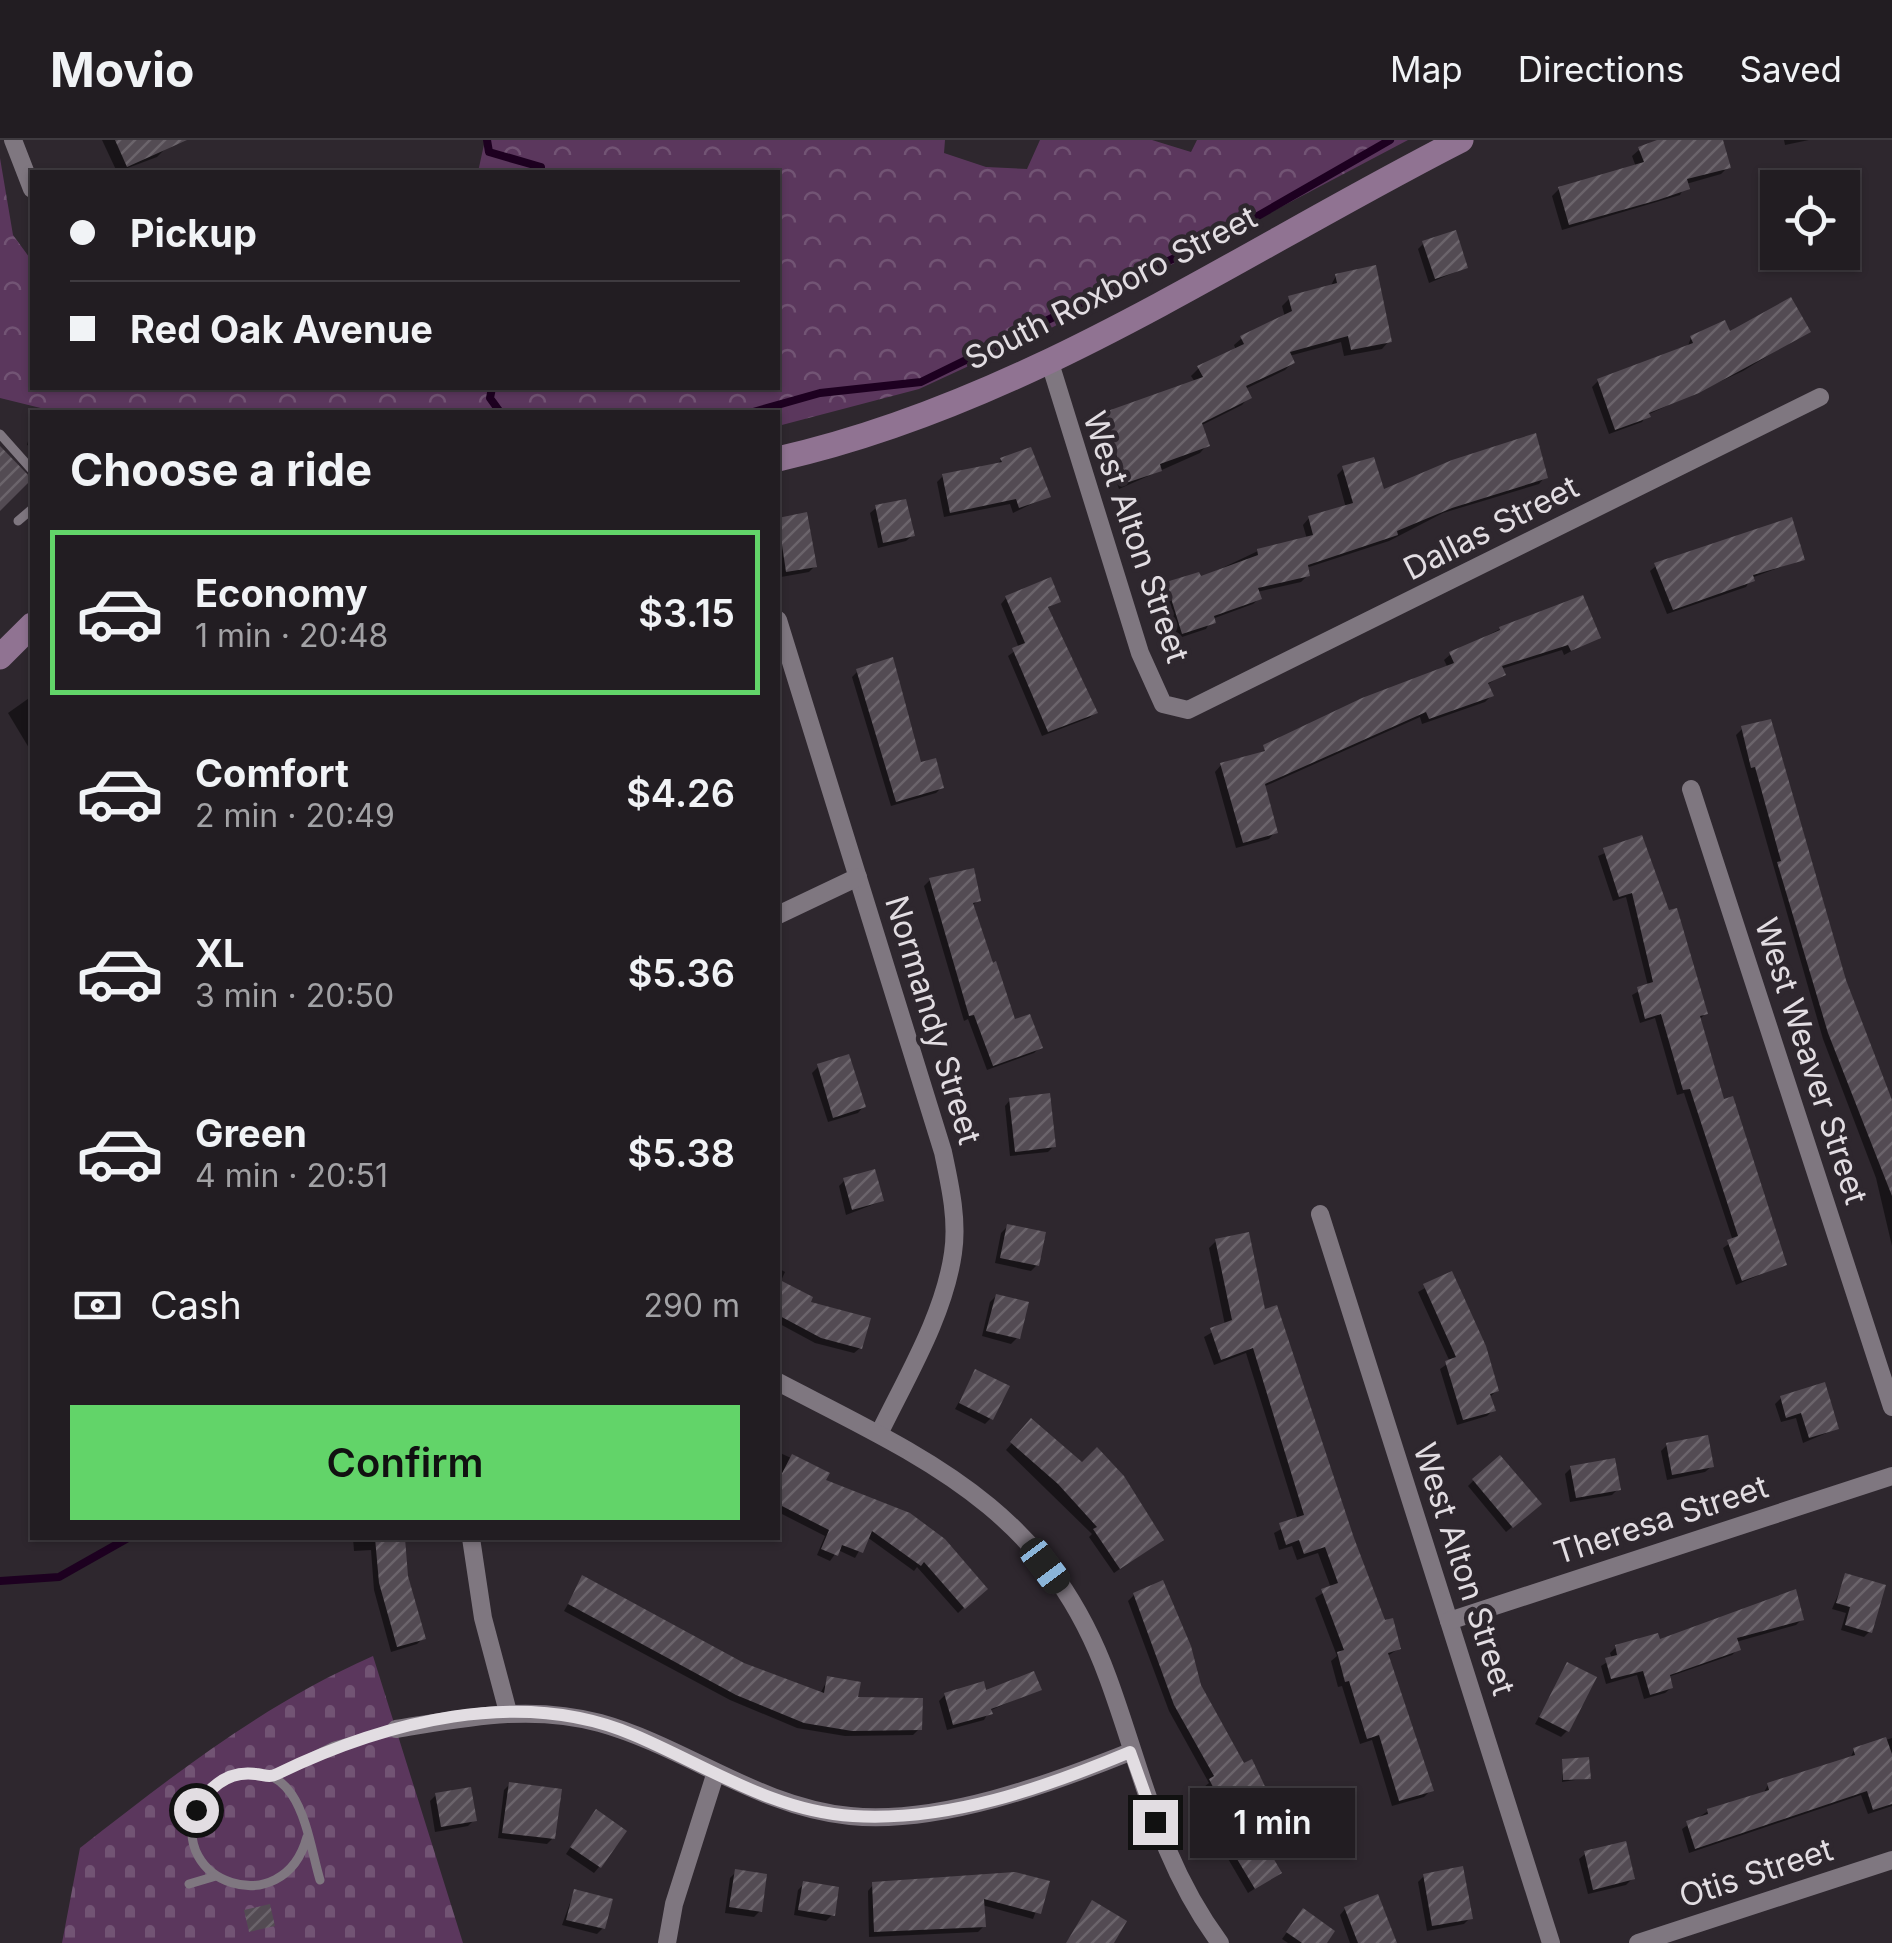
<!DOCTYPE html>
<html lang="en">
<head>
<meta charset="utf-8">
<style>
	:root { --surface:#221d22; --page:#2a262a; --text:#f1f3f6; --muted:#a2a2a5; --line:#3f3b40; --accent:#62d469 }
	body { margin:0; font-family:Inter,sans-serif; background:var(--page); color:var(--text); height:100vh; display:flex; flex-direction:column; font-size:38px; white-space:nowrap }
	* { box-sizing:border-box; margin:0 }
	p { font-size:32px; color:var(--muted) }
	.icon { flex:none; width:55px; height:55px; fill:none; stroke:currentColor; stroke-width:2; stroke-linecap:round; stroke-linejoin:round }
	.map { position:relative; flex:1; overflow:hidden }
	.details { position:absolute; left:30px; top:270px; width:750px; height:1130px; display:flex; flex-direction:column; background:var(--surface); border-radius:0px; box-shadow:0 2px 8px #0004,0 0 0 2px var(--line) }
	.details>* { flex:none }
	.top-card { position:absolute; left:30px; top:30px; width:750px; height:220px; border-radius:0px; box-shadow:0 2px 8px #0004,0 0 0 2px var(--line); display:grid; align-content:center; height:220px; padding:0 40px; background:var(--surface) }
	.fabs { position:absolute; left:1760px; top:30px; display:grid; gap:20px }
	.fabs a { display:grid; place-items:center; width:100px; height:100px; border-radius:0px; background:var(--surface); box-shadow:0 2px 8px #0004,0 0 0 2px var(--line); font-size:50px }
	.end { position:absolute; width:45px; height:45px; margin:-22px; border:12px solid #e2dde2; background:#111; box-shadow:0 0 0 5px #111 }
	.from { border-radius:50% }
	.bubble { position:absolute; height:70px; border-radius:0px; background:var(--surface); box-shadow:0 2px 8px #0004,0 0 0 2px var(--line); font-size:32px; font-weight:600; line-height:70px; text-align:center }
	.car { position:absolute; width:30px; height:60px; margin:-30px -15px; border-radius:12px; box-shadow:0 0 8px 2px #0007; background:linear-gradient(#222 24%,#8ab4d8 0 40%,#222 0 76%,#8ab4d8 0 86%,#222 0) }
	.top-card b { display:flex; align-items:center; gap:35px; height:95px; font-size:38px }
	.top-card b+b { border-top:2px solid var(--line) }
	.top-card i { width:25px; height:25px; background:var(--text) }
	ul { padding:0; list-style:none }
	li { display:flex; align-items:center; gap:30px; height:165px; margin:0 20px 15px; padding:0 20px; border:5px solid transparent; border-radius:0px }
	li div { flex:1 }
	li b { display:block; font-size:38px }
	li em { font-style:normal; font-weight:600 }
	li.current { border-color:var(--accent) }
	li>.icon { width:90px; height:90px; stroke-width:1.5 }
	h2 { padding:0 40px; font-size:45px; line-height:120px }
	.pay { display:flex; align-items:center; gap:25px; height:110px; padding:0 40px; font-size:38px }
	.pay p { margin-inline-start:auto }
	.cta { display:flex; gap:20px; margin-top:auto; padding:20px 40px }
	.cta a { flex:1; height:115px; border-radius:0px; background:var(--accent); color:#111; font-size:40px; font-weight:600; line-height:115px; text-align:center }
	header { display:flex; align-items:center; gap:60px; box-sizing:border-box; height:140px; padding:0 50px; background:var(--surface); border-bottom:2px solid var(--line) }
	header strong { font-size:48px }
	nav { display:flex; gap:55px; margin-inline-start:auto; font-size:35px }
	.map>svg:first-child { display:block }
</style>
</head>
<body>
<header>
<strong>Movio</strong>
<nav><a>Map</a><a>Directions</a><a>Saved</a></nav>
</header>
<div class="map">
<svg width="1892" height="1803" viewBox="0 0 1892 1803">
	<defs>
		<pattern id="forest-crowns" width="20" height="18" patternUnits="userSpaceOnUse" patternTransform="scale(2.5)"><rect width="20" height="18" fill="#5b375d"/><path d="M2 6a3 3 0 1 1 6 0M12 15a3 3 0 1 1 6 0" fill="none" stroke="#725474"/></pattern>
		<pattern id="cemetery-stones" width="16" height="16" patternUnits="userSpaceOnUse" patternTransform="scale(2.5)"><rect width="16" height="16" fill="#5b375d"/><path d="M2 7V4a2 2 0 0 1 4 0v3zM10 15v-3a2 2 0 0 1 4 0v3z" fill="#725474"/></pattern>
		<pattern id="building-hatch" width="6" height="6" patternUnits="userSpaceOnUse" patternTransform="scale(2.5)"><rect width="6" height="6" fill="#534b53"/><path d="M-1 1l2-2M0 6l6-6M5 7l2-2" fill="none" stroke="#6b646b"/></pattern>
	</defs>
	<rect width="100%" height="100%" fill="#2e272e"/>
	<polygon fill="url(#forest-crowns)" points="485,0 945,0 944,13 986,27 1027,29 1040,0 1152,0 1191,12 1197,0 1408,0 1053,187 919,249 778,286 778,272 57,272 0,258 0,18 13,95 32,121 32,248 778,248 778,32 478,32"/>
	<path fill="url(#cemetery-stones)" d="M373,1516l90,287h-401l18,-95c95,-74 182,-143 293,-192z"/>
	<g fill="#0007">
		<polygon points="102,0 163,0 166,8 157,17 117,32"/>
		<polygon points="1667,0 1721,0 1728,27 1721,34 1686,44 1680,55 1562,90 1552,56 1559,49 1636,27 1632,16 1640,9"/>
		<polygon points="1784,0 1809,0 1785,5"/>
		<polygon points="1424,103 1465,128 1429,143 1418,109"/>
		<polygon points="1336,136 1389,201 1382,209 1344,216 1341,202 1289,216 1292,223 1285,230 1245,249 1249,257 1242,265 1200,286 1207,305 1200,313 1119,349 1096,283 1104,275 1195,242 1191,236 1199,228 1236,210 1234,205 1242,198 1285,177 1282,166 1290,158 1330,147"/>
		<polygon points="1724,183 1729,195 1808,191 1743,231 1647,275 1642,282 1609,294 1592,247 1598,241 1687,208 1691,198"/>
		<polygon points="32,286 32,307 27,305"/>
		<polygon points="1001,320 1048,356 1013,373 1010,364 944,377 937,342 943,336 996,326"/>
		<polygon points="1343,329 1383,353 1545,337 1539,344 1443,373 1389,401 1306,428 1308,435 1301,442 1257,452 1260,458 1253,464 1212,479 1206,489 1176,499 1161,451 1167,445 1199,439 1258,411 1307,399 1303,385 1309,378 1346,368 1337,335"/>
		<polygon points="876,368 912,396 906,401 878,408 870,373"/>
		<polygon points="805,375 815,426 809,432 781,437 778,380"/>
		<polygon points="1802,419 1751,438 1746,447 1667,474 1650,431 1656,426"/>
		<polygon points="1006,458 1058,461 1046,469 1095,573 1089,578 1042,596 1008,516 1019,508 1001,464"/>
		<polygon points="1500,489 1598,497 1564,515 1562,510 1501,529 1503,534 1487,545 1491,556 1485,562 1422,584 1420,577 1263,647 1275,692 1269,699 1236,708 1215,632 1221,625 1258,614 1448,528 1444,520 1451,514"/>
		<polygon points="858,531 919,625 942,647 936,653 891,666 852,537"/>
		<polygon points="32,556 32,613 8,573"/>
		<polygon points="1742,589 1892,964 1892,1106 1876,1038 1823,899 1736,595"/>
		<polygon points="1641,698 1705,874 1699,880 1723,962 1785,1124 1736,1145 1723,1108 1733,1101 1684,953 1677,955 1655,878 1640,883 1632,855 1648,846 1626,757 1613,761 1598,716"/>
		<polygon points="930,740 978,760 971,767 1014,883 1040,907 1034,913 987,930 968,879 964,881 924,746"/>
		<polygon points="818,927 863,967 858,973 828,982 812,933"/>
		<polygon points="1010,960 1054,1006 1048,1012 1010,1016 1005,966"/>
		<polygon points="845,1040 882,1061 846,1075 839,1046"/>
		<polygon points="1007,1087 1037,1125 1031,1131 995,1123 1001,1093"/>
		<polygon points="1216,1101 1263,1172 1384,1483 1398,1509 1386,1517 1431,1650 1424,1657 1392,1666 1372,1600 1360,1604 1342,1546 1338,1547 1331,1521 1337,1516 1315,1458 1331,1448 1318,1413 1297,1420 1292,1406 1279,1410 1274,1393 1298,1380 1246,1213 1214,1225 1204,1197 1225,1185 1209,1108"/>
		<polygon points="778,1128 785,1132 780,1143 860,1208 854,1213 815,1203 778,1183"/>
		<polygon points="1450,1134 1496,1251 1489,1258 1493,1270 1487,1276 1457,1285 1440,1229 1450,1222 1418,1152"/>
		<polygon points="996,1156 1017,1198 1011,1204 982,1196 990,1162"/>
		<polygon points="976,1232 991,1278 985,1284 955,1269"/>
		<polygon points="1781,1258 1836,1289 1803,1303 1796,1278 1781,1282 1775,1264"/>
		<polygon points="1031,1281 1155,1405 1114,1433 1089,1397 1092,1394 1006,1310"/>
		<polygon points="1667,1305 1711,1327 1705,1332 1667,1340 1661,1311"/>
		<polygon points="778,1312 826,1334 822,1342 985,1448 958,1473 917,1427 914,1431 867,1397 855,1418 838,1410 830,1421 817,1415 825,1396 778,1372"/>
		<polygon points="1571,1328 1618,1349 1612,1355 1570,1362 1565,1334"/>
		<polygon points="1474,1340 1533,1370 1506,1392 1468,1346"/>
		<polygon points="353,1398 402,1398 405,1437 423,1498 417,1504 391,1512 374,1450 371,1410 354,1411"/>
		<polygon points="1846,1436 1870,1491 1864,1497 1841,1490 1846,1473 1832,1469"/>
		<polygon points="583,1438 743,1526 820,1554 828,1539 855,1560 919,1589 913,1595 845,1596 797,1588 730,1560 564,1471"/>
		<polygon points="1134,1455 1199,1546 1243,1626 1267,1656 1243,1672 1279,1733 1248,1753 1227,1717 1236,1709 1204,1647 1209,1643 1169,1571 1128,1461"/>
		<polygon points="1802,1479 1796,1485 1736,1502 1738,1509 1732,1515 1668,1537 1671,1548 1665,1553 1644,1559 1637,1535 1606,1544 1601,1526 1612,1519 1610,1513 1616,1507"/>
		<polygon points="1567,1525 1567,1591 1561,1597 1535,1584"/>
		<polygon points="1039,1549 989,1571 984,1580 947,1590 939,1561 945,1555"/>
		<polygon points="1892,1598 1892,1666 1868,1674 1861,1655 1689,1713 1682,1689 1708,1671 1763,1654 1768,1645 1850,1619 1854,1610"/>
		<polygon points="1563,1621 1588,1638 1562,1642"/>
		<polygon points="510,1644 553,1698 547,1704 498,1698 504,1650"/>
		<polygon points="436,1655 474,1680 468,1686 435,1692 430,1661"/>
		<polygon points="590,1678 599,1727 594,1733 566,1714"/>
		<polygon points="1585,1714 1632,1739 1626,1745 1588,1754 1579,1719"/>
		<polygon points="736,1732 760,1771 754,1777 725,1773 730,1738"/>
		<polygon points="1424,1736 1470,1778 1464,1784 1427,1791 1418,1742"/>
		<polygon points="1047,1743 1033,1779 982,1765 984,1786 978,1792 869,1797 868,1751 873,1745"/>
		<polygon points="804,1744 832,1775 826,1781 794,1775 798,1750"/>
		<polygon points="574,1752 603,1788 597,1794 562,1785"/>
		<polygon points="1345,1769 1391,1803 1350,1803 1340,1775"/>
		<polygon points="1298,1777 1323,1803 1288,1803 1282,1799"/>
	</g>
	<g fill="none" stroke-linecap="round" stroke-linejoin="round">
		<g stroke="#1d0020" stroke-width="8">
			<polyline points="487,0 489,12 541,27 541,32"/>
			<polyline points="492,248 490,258 500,272"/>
			<polyline points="753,272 820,253 921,242 1242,85 1390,0"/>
			<polyline points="0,1441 59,1437 128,1398"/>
		</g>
	</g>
	<g fill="url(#building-hatch)">
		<polygon points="115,0 187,0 127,27"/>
		<polygon points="1657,0 1723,0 1731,28 1687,39 1690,49 1658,60 1569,85 1558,47 1644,22 1638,7"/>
		<polygon points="1456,90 1468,128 1435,139 1422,101"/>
		<polygon points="1376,125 1392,202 1351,210 1348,196 1290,212 1295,223 1246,246 1252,258 1202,283 1210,306 1160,324 1162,331 1126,343 1102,273 1203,237 1197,226 1244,204 1240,196 1292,171 1288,156 1337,143 1335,134"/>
		<polygon points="1791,157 1811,192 1699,253 1649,273 1651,277 1615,290 1597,239 1693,203 1690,196 1725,180 1730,191"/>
		<polygon points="1536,293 1548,338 1452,368 1397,391 1398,395 1308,425 1310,436 1258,448 1262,459 1214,476 1216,483 1182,494 1166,442 1199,432 1201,436 1258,415 1257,409 1313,395 1308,376 1353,363 1342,326 1374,317 1384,349 1452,320"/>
		<polygon points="0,306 32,339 0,371"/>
		<polygon points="1031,307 1051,357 1019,368 1016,359 950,373 942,334 1002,322 1000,318"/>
		<polygon points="906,359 915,396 883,403 875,365"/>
		<polygon points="807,372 817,427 786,432 778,378"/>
		<polygon points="1792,377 1805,420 1753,435 1755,441 1673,470 1654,423"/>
		<polygon points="1051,437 1061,462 1048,467 1098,573 1048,592 1012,508 1025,503 1005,456"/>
		<polygon points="1583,455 1601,498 1571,511 1568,505 1502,526 1506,535 1488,543 1494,556 1429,579 1426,572 1265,644 1278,693 1243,703 1220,623 1265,611 1263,605 1362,558 1454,523 1449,512 1500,490 1499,487"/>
		<polygon points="893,517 921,622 936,618 944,648 896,662 856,529"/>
		<polygon points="1771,579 1846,840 1892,960 1892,1056 1828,893 1777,722 1781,721 1755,627 1751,628 1741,586"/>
		<polygon points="1642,695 1669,770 1677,768 1708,874 1700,876 1724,959 1733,956 1787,1125 1742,1141 1727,1100 1738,1096 1690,949 1683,950 1661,874 1645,879 1637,847 1653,842 1632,753 1619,757 1603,708"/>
		<polygon points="974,728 981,761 973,763 993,823 996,821 1015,879 1030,874 1043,908 993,926 974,875 969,876 929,738"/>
		<polygon points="849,914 866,967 833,978 817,924"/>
		<polygon points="1050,953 1056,1007 1015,1012 1009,958"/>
		<polygon points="875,1029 884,1061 852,1070 843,1038"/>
		<polygon points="1007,1084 1046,1092 1039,1126 1000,1118"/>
		<polygon points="1249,1092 1265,1169 1277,1165 1354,1398 1385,1480 1393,1478 1401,1509 1388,1513 1434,1651 1399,1661 1379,1595 1367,1599 1349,1541 1345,1542 1337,1512 1344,1510 1321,1449 1338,1443 1325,1407 1304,1414 1299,1400 1286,1405 1279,1383 1304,1375 1253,1208 1221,1220 1210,1188 1232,1180 1215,1099"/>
		<polygon points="1452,1131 1486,1206 1499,1251 1490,1254 1496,1271 1463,1280 1445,1221 1456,1217 1423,1144"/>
		<polygon points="778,1139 813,1157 811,1162 871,1178 862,1209 821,1198 778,1175"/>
		<polygon points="996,1154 1029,1162 1020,1199 986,1191"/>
		<polygon points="975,1229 1010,1246 993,1280 959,1263"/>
		<polygon points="1825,1242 1839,1289 1809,1298 1801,1273 1786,1278 1780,1256"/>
		<polygon points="1031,1278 1082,1322 1097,1307 1124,1336 1164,1400 1120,1429 1093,1389 1097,1387 1058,1344 1010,1302"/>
		<polygon points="1708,1295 1714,1327 1672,1335 1666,1303"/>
		<polygon points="792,1314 830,1333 826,1340 910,1373 945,1399 988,1449 965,1469 924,1422 921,1426 872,1391 863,1413 842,1405 838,1416 821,1409 829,1390 778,1364 778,1341"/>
		<polygon points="1500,1315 1542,1364 1513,1388 1472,1339"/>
		<polygon points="1615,1318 1621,1350 1576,1358 1570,1326"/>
		<polygon points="375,1398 405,1398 408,1436 426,1499 397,1507 379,1443"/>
		<polygon points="1845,1433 1886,1445 1872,1493 1845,1485 1850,1467 1836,1463"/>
		<polygon points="582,1435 744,1523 824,1553 827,1536 861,1542 858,1557 923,1558 922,1590 852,1591 804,1583 736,1555 568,1464"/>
		<polygon points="1163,1440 1191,1506 1201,1545 1244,1623 1252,1619 1270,1657 1245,1670 1282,1733 1255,1749 1231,1709 1241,1703 1209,1639 1214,1636 1174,1565 1133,1453"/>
		<polygon points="1796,1449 1804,1480 1737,1498 1741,1510 1670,1535 1673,1548 1650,1555 1643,1531 1611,1539 1605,1518 1617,1515 1615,1505 1658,1493 1660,1499"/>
		<polygon points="1567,1522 1597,1537 1569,1592 1539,1577"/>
		<polygon points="1034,1531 1042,1550 991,1569 993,1574 953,1585 944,1553 984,1541 986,1550"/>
		<polygon points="1886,1597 1892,1614 1892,1664 1873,1670 1867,1651 1695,1709 1686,1681 1708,1674 1707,1669 1769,1650 1767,1643 1855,1615 1853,1608"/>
		<polygon points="1589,1617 1591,1639 1563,1640 1562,1619"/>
		<polygon points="509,1642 562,1649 555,1699 502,1693"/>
		<polygon points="471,1647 477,1681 441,1687 435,1653"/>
		<polygon points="596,1669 627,1691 601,1728 570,1707"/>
		<polygon points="1626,1701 1635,1739 1593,1750 1584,1711"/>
		<polygon points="1463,1726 1473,1779 1432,1786 1423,1734"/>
		<polygon points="735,1729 767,1734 762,1772 729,1767"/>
		<polygon points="1015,1732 1050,1741 1041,1774 984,1759 986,1787 874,1792 872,1742"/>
		<polygon points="803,1741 839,1747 835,1776 798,1770"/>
		<polygon points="574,1749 613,1759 605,1789 566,1780"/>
		<polygon points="1378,1754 1397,1803 1358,1803 1344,1767"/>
		<polygon points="1092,1760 1127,1781 1114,1803 1066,1803"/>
		<polygon points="270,1764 275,1786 249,1792 244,1770"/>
		<polygon points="1303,1768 1335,1791 1327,1803 1302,1803 1286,1792"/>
	</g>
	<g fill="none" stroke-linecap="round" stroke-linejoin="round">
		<g stroke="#7f7780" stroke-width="9">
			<polyline points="0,294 32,330"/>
			<polyline points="18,381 32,369"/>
			<polyline points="272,1637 334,1606 396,1589"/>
			<path d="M307,1697c-24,87 -140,44 -110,-28 6,-16 22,-31 39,-35 66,-15 71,63 84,106"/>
			<polyline points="189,1744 216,1736"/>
		</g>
		<g stroke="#7f7780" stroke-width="18">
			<polyline points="13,0 32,49"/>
			<polyline points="1050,223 1140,513 1163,564 1188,570 1820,257"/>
			<path d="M778,480l165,532c7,33 15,68 10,101 -9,63 -47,125 -74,181"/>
			<polyline points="1691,649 1892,1267"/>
			<polyline points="778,775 858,737"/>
			<polyline points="1320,1074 1551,1803"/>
			<path d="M778,1242c148,77 268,126 330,296 35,95 50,181 112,265"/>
			<polyline points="471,1398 483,1478 508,1572"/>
			<polyline points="1449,1481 1892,1336"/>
			<path d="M396,1589c69,-11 134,-25 204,-6 86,24 158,84 250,93 88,9 200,-32 280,-64"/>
			<polyline points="667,1803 674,1764 715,1635"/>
			<polyline points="1638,1803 1892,1720"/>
		</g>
		<g stroke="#907392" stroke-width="25">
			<path d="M778,319c248,-56 459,-205 683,-319"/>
			<polyline points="0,517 32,485"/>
		</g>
	</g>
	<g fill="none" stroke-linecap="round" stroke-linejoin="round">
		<path stroke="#e2dde2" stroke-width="12" d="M196,1670c13,-23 32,-40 60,-36 9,1 13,4 21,0 107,-52 243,-88 357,-39 71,30 140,77 219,81 95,6 191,-28 277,-64l25,70"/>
	</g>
	<g text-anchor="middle" stroke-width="9" stroke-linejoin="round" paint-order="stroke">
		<g font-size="32" fill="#e2dde2" stroke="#2e272e">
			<text transform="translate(1111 148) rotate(-27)" y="11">South Roxboro Street</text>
			<text transform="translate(1491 388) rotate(-27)" y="11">Dallas Street</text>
			<text transform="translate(1136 397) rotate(71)" y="11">West Alton Street</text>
			<text transform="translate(933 880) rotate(73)" y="11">Normandy Street</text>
			<text transform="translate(1811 921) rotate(72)" y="11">West Weaver Street</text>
			<text transform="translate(1661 1380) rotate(-18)" y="11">Theresa Street</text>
			<text transform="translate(1464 1429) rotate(72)" y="11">West Alton Street</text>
			<text transform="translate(1756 1733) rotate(-18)" y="11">Otis Street</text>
		</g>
	</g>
</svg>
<div class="fabs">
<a><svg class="icon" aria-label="locate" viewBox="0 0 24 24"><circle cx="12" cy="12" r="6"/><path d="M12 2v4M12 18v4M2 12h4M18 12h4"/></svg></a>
</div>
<i class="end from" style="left:196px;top:1670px"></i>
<i class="end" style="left:1155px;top:1682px"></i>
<div class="bubble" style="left:1190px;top:1648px;width:165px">1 min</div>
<i class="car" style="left:1045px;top:1426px;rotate:143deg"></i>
<div class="top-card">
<b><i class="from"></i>Pickup</b>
<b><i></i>Red Oak Avenue</b>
</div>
<section class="details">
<h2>Choose a ride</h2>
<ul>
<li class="current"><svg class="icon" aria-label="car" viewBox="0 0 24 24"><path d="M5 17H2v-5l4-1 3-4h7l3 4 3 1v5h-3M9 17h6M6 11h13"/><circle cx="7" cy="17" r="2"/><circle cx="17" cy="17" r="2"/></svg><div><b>Economy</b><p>1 min · 20:48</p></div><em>$3.15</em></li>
<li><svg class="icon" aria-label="car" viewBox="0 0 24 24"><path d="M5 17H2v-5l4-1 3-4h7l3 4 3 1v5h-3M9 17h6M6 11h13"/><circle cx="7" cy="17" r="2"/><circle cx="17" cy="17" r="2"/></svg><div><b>Comfort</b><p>2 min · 20:49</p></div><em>$4.26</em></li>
<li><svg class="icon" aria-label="car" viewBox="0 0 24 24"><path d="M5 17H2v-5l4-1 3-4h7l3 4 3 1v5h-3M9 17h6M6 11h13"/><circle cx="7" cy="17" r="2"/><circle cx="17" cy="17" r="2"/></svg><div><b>XL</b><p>3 min · 20:50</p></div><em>$5.36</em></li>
<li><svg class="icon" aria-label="car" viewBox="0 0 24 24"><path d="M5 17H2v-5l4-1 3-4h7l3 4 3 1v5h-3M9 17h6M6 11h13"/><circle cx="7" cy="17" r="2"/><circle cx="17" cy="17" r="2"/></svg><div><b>Green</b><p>4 min · 20:51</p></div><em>$5.38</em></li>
</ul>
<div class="pay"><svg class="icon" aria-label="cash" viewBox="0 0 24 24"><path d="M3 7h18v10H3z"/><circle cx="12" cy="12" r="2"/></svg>Cash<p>290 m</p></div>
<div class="cta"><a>Confirm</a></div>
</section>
</div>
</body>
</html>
